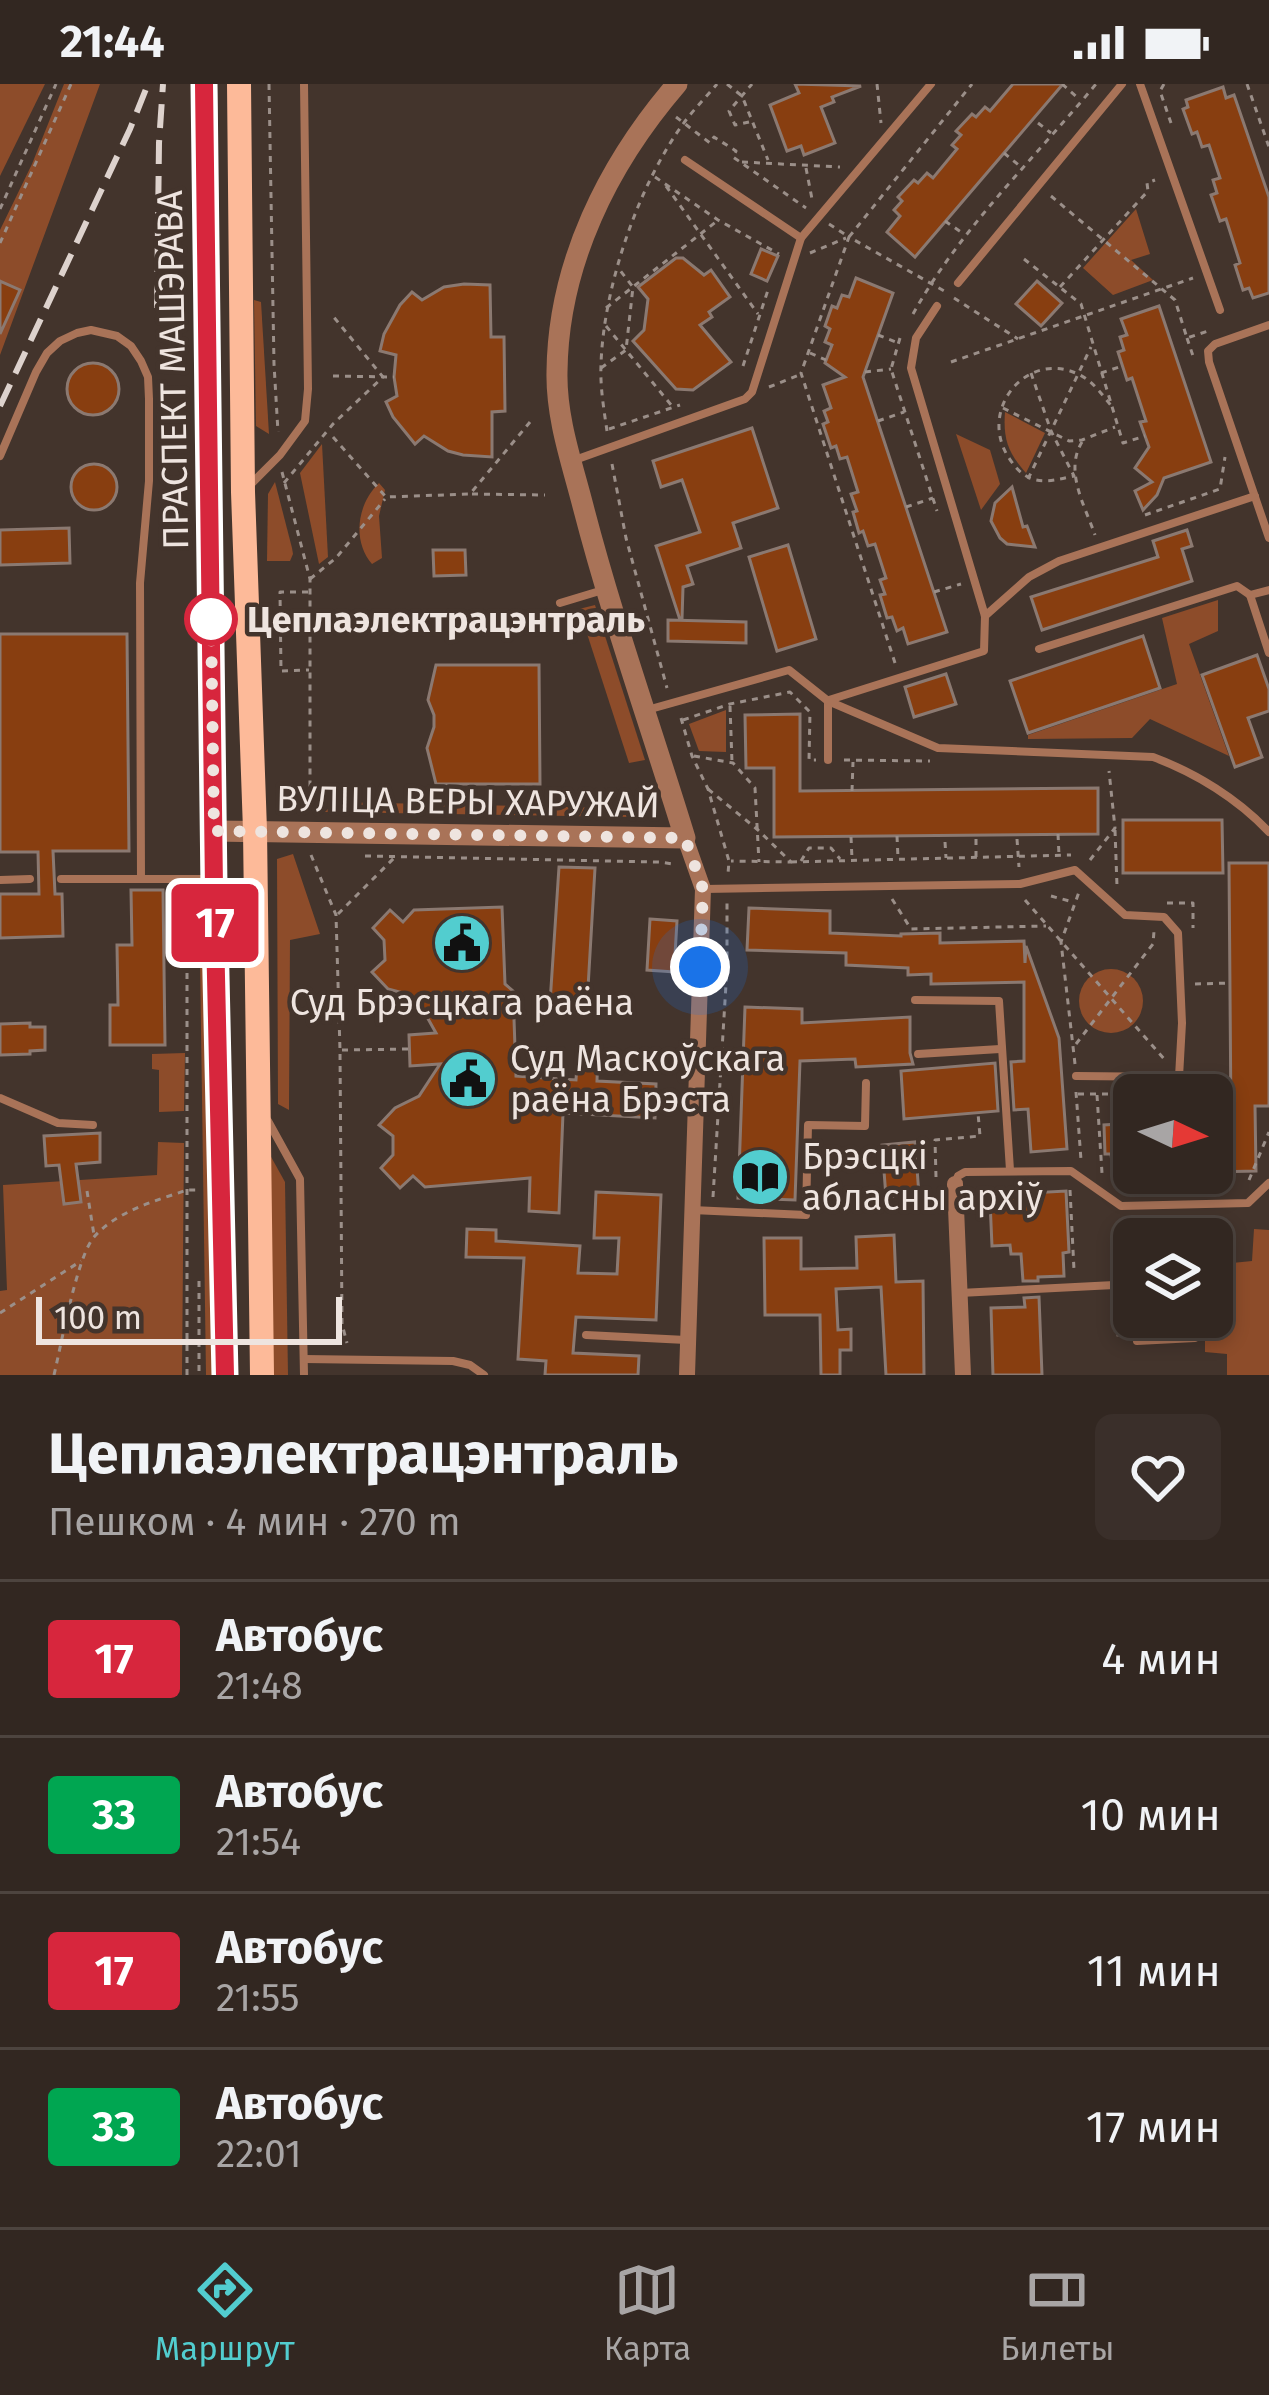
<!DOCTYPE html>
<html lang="ru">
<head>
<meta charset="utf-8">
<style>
	:root { --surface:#322721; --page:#3a2f2a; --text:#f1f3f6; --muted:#a8a5a5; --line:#4d443f; --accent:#52cdcf }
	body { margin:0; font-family:"Fira Sans",sans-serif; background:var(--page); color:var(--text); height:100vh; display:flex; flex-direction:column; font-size:45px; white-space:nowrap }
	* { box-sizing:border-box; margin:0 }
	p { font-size:39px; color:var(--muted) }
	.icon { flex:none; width:66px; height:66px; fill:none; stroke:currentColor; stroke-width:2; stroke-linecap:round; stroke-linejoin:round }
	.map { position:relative; height:1291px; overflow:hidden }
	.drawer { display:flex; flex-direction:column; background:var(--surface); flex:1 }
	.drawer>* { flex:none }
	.badge { padding:0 24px; border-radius:9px; font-size:42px; line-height:78px }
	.needle { width:78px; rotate:94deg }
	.controls { position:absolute; left:1113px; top:990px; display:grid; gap:24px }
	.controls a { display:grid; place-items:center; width:120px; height:120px; border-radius:18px; background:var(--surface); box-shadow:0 6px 18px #0003,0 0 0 3px var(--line); font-size:60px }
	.scale { position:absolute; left:36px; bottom:30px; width:306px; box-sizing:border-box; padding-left:12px; border:6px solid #eee4df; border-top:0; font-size:33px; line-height:42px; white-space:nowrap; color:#eee4df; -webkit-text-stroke:9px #43342c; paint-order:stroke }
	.you { position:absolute; width:60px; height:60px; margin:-30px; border:9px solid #fff; border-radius:50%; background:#1a73e8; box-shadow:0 0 0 18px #1a73e833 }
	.map>.badge { position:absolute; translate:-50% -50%; box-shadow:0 0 0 6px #fff }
	.round { display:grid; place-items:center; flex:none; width:126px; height:126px; border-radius:18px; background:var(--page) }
	.headline { display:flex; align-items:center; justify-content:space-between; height:204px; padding:0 48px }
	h1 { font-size:57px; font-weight:700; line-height:90px }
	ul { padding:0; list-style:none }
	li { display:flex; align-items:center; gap:36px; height:156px; padding:0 48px; border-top:3px solid var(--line) }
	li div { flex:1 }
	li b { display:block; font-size:45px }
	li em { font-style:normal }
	li .badge { min-width:132px; font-weight:700; text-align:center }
	.status { display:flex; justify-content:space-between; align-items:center; height:84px; padding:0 60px; background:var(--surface); direction:ltr }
	.status svg { height:33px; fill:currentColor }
	.dock { display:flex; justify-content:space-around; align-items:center; height:168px; border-top:3px solid var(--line); background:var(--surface); font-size:33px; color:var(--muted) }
	.dock a { display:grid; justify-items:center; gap:6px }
	.dock .current { color:var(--accent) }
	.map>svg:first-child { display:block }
	.green { fill:#8d4c2a }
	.building { fill:#883e10; stroke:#8b7971; stroke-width:3 }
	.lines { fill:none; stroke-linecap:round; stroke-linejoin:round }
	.path { stroke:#9b8f89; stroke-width:3; stroke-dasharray:6 6; stroke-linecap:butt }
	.service { stroke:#a97358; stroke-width:8 }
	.minor { stroke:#a97358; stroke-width:16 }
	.tertiary { stroke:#a97358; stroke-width:21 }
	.primary { stroke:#fdba99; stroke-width:24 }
	.rail { stroke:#ddd2cd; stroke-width:6; stroke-dasharray:24 12; stroke-linecap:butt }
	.line-casing { stroke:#fff; stroke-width:27 }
	.line { stroke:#d7263d; stroke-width:18 }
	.walk { stroke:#eee4df; stroke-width:12; stroke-dasharray:0 21.6 }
	.stop-dot { fill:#fff; stroke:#d7263d; stroke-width:6 }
	.labels { text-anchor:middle; stroke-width:9; stroke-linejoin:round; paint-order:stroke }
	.street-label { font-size:36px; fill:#eee4df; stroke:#43342c }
	.stop-label { font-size:36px; font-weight:bold; fill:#eee4df; stroke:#43342c; text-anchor:start }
	.poi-label { font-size:36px; fill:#eee4df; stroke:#43342c; text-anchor:start }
</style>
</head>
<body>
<div class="status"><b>21:44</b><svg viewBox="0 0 49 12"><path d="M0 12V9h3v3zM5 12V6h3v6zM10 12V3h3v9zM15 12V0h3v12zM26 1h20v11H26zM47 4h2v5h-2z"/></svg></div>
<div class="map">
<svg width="1269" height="1291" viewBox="0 0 1269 1291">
	<rect width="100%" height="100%" fill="#43342c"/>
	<g class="green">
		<polygon points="0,0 45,0 0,92"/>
		<polygon points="64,0 100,0 0,271 0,146 32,80"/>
		<polygon points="1136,125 1150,170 1131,176 1153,196 1113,211 1083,184"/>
		<polygon points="254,216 261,218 269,350 256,342"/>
		<path d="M1005 328 1045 349 1026 389C1008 369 1003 355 1005 328Z"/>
		<polygon points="956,350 990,366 1000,400 981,426"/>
		<polygon points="322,360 328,473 319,480 300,389"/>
		<polygon points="275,398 292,464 293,470 290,477 267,477 268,410"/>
		<path d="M379 399 385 406 379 432 382 474 372 480C352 457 357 420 379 399Z"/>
		<polygon points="1218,516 1218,547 1189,560 1229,672 1150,635 1132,654 1028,655 1028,651 1177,600 1162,534"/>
		<polygon points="595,521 645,676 629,679 579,525"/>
		<polygon points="726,626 726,668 699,667 689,640"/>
		<polygon points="335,718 615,724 631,730 631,733 325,728"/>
		<polygon points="293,770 320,850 290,856 289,1026 278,1020 277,775"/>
		<polygon points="199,806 207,806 213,1291 206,1291"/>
		<circle cx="1111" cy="917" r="32"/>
		<polygon points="185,969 184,1027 159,1028 159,986 152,985 152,970"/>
		<polygon points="158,1058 184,1059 182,1291 0,1291 0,1207 7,1206 3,1101 157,1091"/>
		<polygon points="270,1071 285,1098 288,1291 272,1291"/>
		<polygon points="1254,1145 1269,1146 1269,1291 1227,1291 1227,1270 1205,1268 1205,1233 1212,1233 1212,1181 1252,1177"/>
	</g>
	<g class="building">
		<polygon points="795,0 861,2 832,13 834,18 821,23 835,59 804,71 801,62 787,67 770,21 799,9"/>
		<polygon points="1013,0 1063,0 915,173 887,148 900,132 894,126 902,117 898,113 914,96 918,99 927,89 933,94 957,65 952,61 961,51 956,47 972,30 976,33 985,23 990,27"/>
		<polygon points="1223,3 1226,14 1234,11 1269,113 1269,209 1253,214 1249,204 1243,206 1235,181 1240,179 1226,135 1220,137 1211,111 1217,109 1213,96 1220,94 1209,61 1202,63 1197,48 1192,50 1183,25 1188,23 1186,16"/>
		<polygon points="761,165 778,172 767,197 751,190"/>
		<polygon points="676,174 683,174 704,191 711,186 730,213 709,228 712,233 700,241 731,278 693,306 676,305 633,257 644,246 648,215 638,203"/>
		<polygon points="856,194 893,209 863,293 947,548 908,560 903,544 897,547 892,533 887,534 880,511 885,510 880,496 886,494 875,460 868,462 863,447 859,449 853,428 857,427 851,410 858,408 847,373 840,375 836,362 831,364 823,340 828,338 824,327 831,324 823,301 845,293 825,279 832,261 825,258 830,245 825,242 832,222 837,224 842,211 849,213"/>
		<polygon points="0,197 20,206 0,250"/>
		<polygon points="1037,197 1062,219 1041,242 1016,220"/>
		<polygon points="464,200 490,201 491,253 504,253 505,327 492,328 492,373 463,371 448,367 424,352 415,360 393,333 386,318 397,312 394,293 396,271 380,267 384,250 400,221 412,208 422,216 444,203"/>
		<polygon points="1159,222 1211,378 1164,394 1157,411 1143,426 1135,407 1152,398 1135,384 1149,363 1140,338 1146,337 1132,294 1127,296 1118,268 1124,266 1120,253 1127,251 1121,235"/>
		<circle cx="93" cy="305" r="26"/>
		<polygon points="752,344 778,424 733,439 741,464 687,482 693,500 683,503 682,535 680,536 656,462 700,448 682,396 661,403 653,377"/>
		<circle cx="94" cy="403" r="23"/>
		<polygon points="1012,403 1023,443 1027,442 1035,463 1007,460 1000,454 991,437 995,419"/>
		<polygon points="69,444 70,479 0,481 0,446"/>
		<polygon points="1187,446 1192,462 1182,465 1192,497 1042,546 1031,513 1158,473 1153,457"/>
		<polygon points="788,461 816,555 777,567 749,473"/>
		<polygon points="433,466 465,466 466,491 434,492"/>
		<polygon points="668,536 746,538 746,559 668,557"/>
		<polygon points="0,550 127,550 129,767 53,767 55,810 62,810 63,852 0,854 0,810 39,810 38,768 0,768"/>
		<polygon points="1143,552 1160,604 1028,649 1010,597"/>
		<polygon points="1257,571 1269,605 1269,627 1248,634 1262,673 1235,683 1202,591"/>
		<polygon points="436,581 539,581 540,700 436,700 427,664 434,643 434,631 428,616"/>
		<polygon points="946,590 956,620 914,633 905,603"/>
		<polygon points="800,630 800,707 1098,704 1098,750 774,753 774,684 746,684 745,631"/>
		<polygon points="1123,736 1222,736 1223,789 1123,789"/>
		<polygon points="1229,779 1269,779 1269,1022 1255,1022 1256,1087 1212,1088 1212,1037 1231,1036"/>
		<polygon points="559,783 595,784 587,921 550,919"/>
		<polygon points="131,806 163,806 165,961 110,961 110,921 118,921 117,861 132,861"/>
		<polygon points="502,823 505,900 513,907 516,992 576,996 578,966 598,967 597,997 656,1000 655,1034 563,1029 559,1129 529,1127 530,1094 425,1103 413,1092 400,1104 381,1084 393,1071 393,1052 379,1041 395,1024 419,1012 440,980 410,982 409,951 436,949 422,924 412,914 403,909 388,905 372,888 385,876 384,856 373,844 390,826 403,838 414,826"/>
		<polygon points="749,824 830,827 830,849 901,852 901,850 940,849 940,859 1024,857 1025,879 1026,862 1059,954 1067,1065 1031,1068 1028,1025 1014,1026 1011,978 1024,977 1024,898 931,900 931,890 908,891 908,884 846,881 846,869 747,866"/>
		<polygon points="650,835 677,837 674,888 647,886"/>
		<polygon points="745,923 802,925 802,939 910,933 910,969 913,980 856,983 855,975 800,977 795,1116 738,1114"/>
		<polygon points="30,939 30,943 45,943 45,966 30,967 30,970 0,971 0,940"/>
		<polygon points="995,979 998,1027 904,1035 901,987"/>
		<polygon points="1134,1039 1134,1092 1119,1092 1118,1079 1112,1079 1111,1070 1105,1070 1104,1041"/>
		<polygon points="100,1049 100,1078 76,1080 81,1118 64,1120 59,1081 46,1082 44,1052"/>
		<polygon points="915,1058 919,1111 886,1113 882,1061"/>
		<polygon points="1066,1107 1069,1168 1063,1169 1064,1192 1038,1193 1038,1197 1023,1197 1021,1170 1011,1170 1010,1161 992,1162 990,1117 1012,1116 1011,1110"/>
		<polygon points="596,1108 661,1111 656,1236 576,1233 573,1269 639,1272 638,1291 545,1291 546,1277 518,1275 524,1174 466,1173 467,1145 496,1146 496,1157 580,1162 578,1189 617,1190 619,1154 594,1154"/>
		<polygon points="1134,1147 1134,1192 1116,1193 1113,1148"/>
		<polygon points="894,1151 896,1198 923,1197 924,1291 886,1291 881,1203 836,1205 838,1246 851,1245 851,1266 840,1266 840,1291 821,1291 820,1231 765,1231 764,1154 801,1154 801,1185 857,1184 856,1153"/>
		<polygon points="1134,1208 1134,1233 1157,1233 1157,1248 1118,1251 1116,1209"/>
		<polygon points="1039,1213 1042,1291 993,1291 991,1224 1025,1223 1024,1214"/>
	</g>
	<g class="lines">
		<g class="path">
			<polyline points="269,0 274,280 278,348"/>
			<polyline points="727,0 742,12 768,76"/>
			<polyline points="877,0 881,39"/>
			<polyline points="1062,0 1079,15"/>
			<polyline points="1164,0 1160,7 1172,42"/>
			<polyline points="1247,0 1269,63"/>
			<polyline points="676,33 710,59 714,53 736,67 733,73 806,124"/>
			<polyline points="749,38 735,41 729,27 752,0"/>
			<polyline points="1038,39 1051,49"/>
			<polyline points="1004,69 1021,83"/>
			<polyline points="742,78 840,83"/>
			<polyline points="806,84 812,115"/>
			<polyline points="655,93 718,136 779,170"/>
			<polyline points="666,102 758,230"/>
			<polyline points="1051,112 1175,216 1187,254 1208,247"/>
			<polyline points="0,125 56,0"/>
			<polyline points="945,137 964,150"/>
			<polyline points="829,140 849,153 972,0"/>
			<polyline points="0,159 71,0"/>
			<polyline points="810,169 846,154"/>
			<polyline points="1024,175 1081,220 1123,359 1145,352"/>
			<polyline points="1060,203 1148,107 1147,99 1155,96"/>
			<polyline points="954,214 1018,255"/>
			<polyline points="606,224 717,137"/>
			<path d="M913 230C960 145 1034 75 1096 0"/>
			<polyline points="606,242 672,322"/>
			<polyline points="878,251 896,258"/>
			<polyline points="900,254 891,285 937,427"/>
			<polyline points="1187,254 1193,272"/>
			<polyline points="810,269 826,276"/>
			<polyline points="951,278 1193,194"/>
			<polyline points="743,282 768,206"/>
			<polyline points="601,284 626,266 633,203 619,185"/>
			<polyline points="865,288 891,285"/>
			<path d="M1031 289 1051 347 1074 392C1044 399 1027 402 1009 374 977 326 1027 264 1080 291 1094 298 1103 312 1113 324"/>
			<polyline points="1101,289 1122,282"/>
			<polyline points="333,292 394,293"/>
			<polyline points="769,303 799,291"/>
			<polyline points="1003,324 1069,357 1082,356 1115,343"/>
			<polyline points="878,337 904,328"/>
			<polyline points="609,345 680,321"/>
			<path d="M607 347C604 326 600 303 601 281 603 204 639 98 686 36 696 23 707 12 717 0"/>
			<polyline points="333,353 386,413 470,410 530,338"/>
			<path d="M1082 358C1064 387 1085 422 1095 451"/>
			<polyline points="612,380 626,454 667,604"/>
			<polyline points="282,388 310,495 310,712"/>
			<polyline points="1028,395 1091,263"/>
			<polyline points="284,399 333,340 383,293 332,231"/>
			<polyline points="472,410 545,411"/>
			<polyline points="906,423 933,414"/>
			<polyline points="1145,431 1220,405 1225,373"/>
			<polyline points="310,495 336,474 385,415"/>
			<polyline points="308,508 280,508 281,587 309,586"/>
			<polyline points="934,508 961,500"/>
			<polyline points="895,579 801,289 849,153 946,208"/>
			<polyline points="730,622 732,678"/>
			<polyline points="681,634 692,672 708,705 729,777 728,790"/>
			<polyline points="683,636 730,620 790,608 810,628 809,676 816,676"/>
			<polyline points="694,672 733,679 755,704 759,778"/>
			<polyline points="844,676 930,677"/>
			<polyline points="708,705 758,746 791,778 731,777"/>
			<polyline points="852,707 853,678"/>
			<polyline points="1115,746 1117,802"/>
			<polyline points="1058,750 1059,771"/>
			<polyline points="897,752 898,774"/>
			<polyline points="851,753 852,775"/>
			<polyline points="1017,755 1019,783"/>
			<polyline points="945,758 946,774"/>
			<polyline points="311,771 336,831 340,966 342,1240 347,1259"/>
			<polyline points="365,772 659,778 673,780"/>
			<polyline points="976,773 976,751"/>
			<polyline points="1090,776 1115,744 1109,687"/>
			<polyline points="801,777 809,764 831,764 840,775"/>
			<polyline points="791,778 1071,771"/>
			<polyline points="1051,812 1073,818"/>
			<polyline points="892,815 911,845 1046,842"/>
			<polyline points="1025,816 1165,976"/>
			<polyline points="1167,819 1193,819 1193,844"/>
			<polyline points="338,830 395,773"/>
			<polyline points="1195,900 1230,899"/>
			<polyline points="1076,960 1153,860 1154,847"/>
			<polyline points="342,966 410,965"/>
			<polyline points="1075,980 1061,858 1079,808"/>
			<polyline points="1076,1008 1081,1076"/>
			<polyline points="1078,1010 1194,1010 1194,997"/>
			<polyline points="1097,1011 1102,1089"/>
			<polyline points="936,1093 935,1056 980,1052 978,1029"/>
			<polyline points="1249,1096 1269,1048"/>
			<polyline points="1070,1106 1074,1186"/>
			<polyline points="87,1107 94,1151"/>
			<polyline points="713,1113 727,884 727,817"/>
			<polyline points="199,1197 199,1291"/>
			<polyline points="0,1229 81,1177"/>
			<path d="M54 1291C61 1262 77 1172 94 1153 117 1127 155 1117 187 1106H196"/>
			<polyline points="187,1291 187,850 190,813"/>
		</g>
		<g class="service">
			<polyline points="1140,0 1220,226"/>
			<polyline points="685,76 801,154"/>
			<polyline points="958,199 1122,0"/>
			<polyline points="1269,241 1215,260 1208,267 1209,278 1269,454"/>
			<polyline points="0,372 36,288 47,269 60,257 77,249 91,246 117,252 131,262 141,277 148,293 149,315 149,397 140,499 141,795"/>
			<polyline points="572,377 745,315 752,308 801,154 931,0"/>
			<polyline points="248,403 280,371 305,337 308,305 304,0"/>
			<polyline points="1250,511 1269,569"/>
			<polyline points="560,519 603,506"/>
			<polyline points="985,532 1029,493 1059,477 1255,412"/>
			<polyline points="1039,565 1237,502 1250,511 1269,506"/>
			<polyline points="829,616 984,567 985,532 911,284 916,254 937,222"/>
			<polyline points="828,617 828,676"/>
			<path d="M647 626 789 586 828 617 938 664 1153 673C1196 689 1238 715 1269 748"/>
			<polyline points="61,795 212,795"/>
			<polyline points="0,796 30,795"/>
			<polyline points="704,805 1020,800 1075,786 1125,831 1164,833 1178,849 1182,939 1179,993 1076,992"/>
			<polyline points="915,916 999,917 1010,1086"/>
			<polyline points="918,970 1000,965"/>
			<polyline points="0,1014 58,1039 93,1041"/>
			<polyline points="268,1037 300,1095 304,1291"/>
			<polyline points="955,1099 958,1092 965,1088 1071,1087 1121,1122 1248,1119 1269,1099"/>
			<polyline points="692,1126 806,1131 808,1041 865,1042 866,999"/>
			<polyline points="1167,1152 1167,1155"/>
			<polyline points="960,1209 1134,1200"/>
			<polyline points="1169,1233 1170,1255"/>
			<polyline points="586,1251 686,1256"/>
			<polyline points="1137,1257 1195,1254"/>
			<polyline points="304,1275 453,1277 470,1281 484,1291"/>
		</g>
		<g class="minor">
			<polyline points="685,754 703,805 687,1291"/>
			<polyline points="955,1100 963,1291"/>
		</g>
		<path class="tertiary" d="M214 747 685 754C651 643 612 534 583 422 572 379 556 334 557 288 558 180 608 80 677 0"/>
		<g class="primary">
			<polyline points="205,0 214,804 225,1291"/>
			<polyline points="239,0 243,408 255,746 262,1291"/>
		</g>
		<g class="rail">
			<polyline points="157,224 159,59 163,0"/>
			<polyline points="0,322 130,45 148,0"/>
		</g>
	</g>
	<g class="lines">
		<defs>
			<polyline id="line" points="204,0 214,804 225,1291"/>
		</defs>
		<use href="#line" class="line-casing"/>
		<use href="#line" class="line"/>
		<polyline class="walk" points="211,535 214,747 685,754 703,805 700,883"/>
	</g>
	<defs>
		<symbol id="civic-disc" viewBox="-11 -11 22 22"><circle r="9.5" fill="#52cdcf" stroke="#43342c"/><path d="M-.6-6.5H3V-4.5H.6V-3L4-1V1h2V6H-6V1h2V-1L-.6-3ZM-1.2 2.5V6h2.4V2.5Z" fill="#111"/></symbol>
		<symbol id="library-disc" viewBox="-11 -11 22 22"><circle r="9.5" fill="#52cdcf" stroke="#43342c"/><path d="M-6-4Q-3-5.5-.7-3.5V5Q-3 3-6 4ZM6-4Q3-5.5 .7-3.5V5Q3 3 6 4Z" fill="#111"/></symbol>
	</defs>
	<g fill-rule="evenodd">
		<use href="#civic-disc" x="429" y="826" width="66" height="66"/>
		<use href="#civic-disc" x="435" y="962" width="66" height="66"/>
		<use href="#library-disc" x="727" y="1060" width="66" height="66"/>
	</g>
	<circle class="stop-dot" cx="211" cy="535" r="24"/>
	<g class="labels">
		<g class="street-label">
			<text transform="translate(172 286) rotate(-91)" y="13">ПРАСПЕКТ МАШЭРАВА</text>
			<text transform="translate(468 717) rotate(1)" y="13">ВУЛІЦА ВЕРЫ ХАРУЖАЙ</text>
		</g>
		<g class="stop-label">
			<text x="247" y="548">Цеплаэлектрацэнтраль</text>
		</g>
		<g class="poi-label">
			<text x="462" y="931" text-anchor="middle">Суд Брэсцкага раёна</text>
			<text x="510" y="987">Суд Маскоўскага<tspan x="510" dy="41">раёна Брэста</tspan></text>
			<text x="802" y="1085">Брэсцкі<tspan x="802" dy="41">абласны архіў</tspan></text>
		</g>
	</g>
</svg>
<div class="controls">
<a><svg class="needle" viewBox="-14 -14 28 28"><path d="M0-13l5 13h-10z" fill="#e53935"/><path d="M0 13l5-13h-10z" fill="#a8a5a5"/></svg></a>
<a><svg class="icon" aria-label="layers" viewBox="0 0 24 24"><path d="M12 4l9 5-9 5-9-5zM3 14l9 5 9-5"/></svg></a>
</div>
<div class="scale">100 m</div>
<div class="you" style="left:700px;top:883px"></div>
<b class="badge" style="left:215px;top:839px;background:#d7263d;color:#fff">17</b>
</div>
<section class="drawer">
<div class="headline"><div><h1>Цеплаэлектрацэнтраль</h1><p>Пешком · 4 мин · 270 m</p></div><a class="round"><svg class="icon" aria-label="heart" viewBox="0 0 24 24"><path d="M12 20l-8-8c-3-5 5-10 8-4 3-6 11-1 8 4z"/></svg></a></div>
<ul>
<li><span class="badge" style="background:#d7263d;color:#fff">17</span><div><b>Автобус</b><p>21:48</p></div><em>4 мин</em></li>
<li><span class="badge" style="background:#00a651;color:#fff">33</span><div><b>Автобус</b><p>21:54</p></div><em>10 мин</em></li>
<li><span class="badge" style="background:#d7263d;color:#fff">17</span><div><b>Автобус</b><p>21:55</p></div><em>11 мин</em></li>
<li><span class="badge" style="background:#00a651;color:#fff">33</span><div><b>Автобус</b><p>22:01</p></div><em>17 мин</em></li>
</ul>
</section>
<nav class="dock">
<a class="current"><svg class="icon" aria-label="directions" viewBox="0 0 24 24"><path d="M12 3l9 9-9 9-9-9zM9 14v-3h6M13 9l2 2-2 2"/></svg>Маршрут</a>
<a><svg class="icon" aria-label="map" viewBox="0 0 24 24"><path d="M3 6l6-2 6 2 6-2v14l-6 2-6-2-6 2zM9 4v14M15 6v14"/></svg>Карта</a>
<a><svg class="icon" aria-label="tickets" viewBox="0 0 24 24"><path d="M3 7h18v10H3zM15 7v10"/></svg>Билеты</a>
</nav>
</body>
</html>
